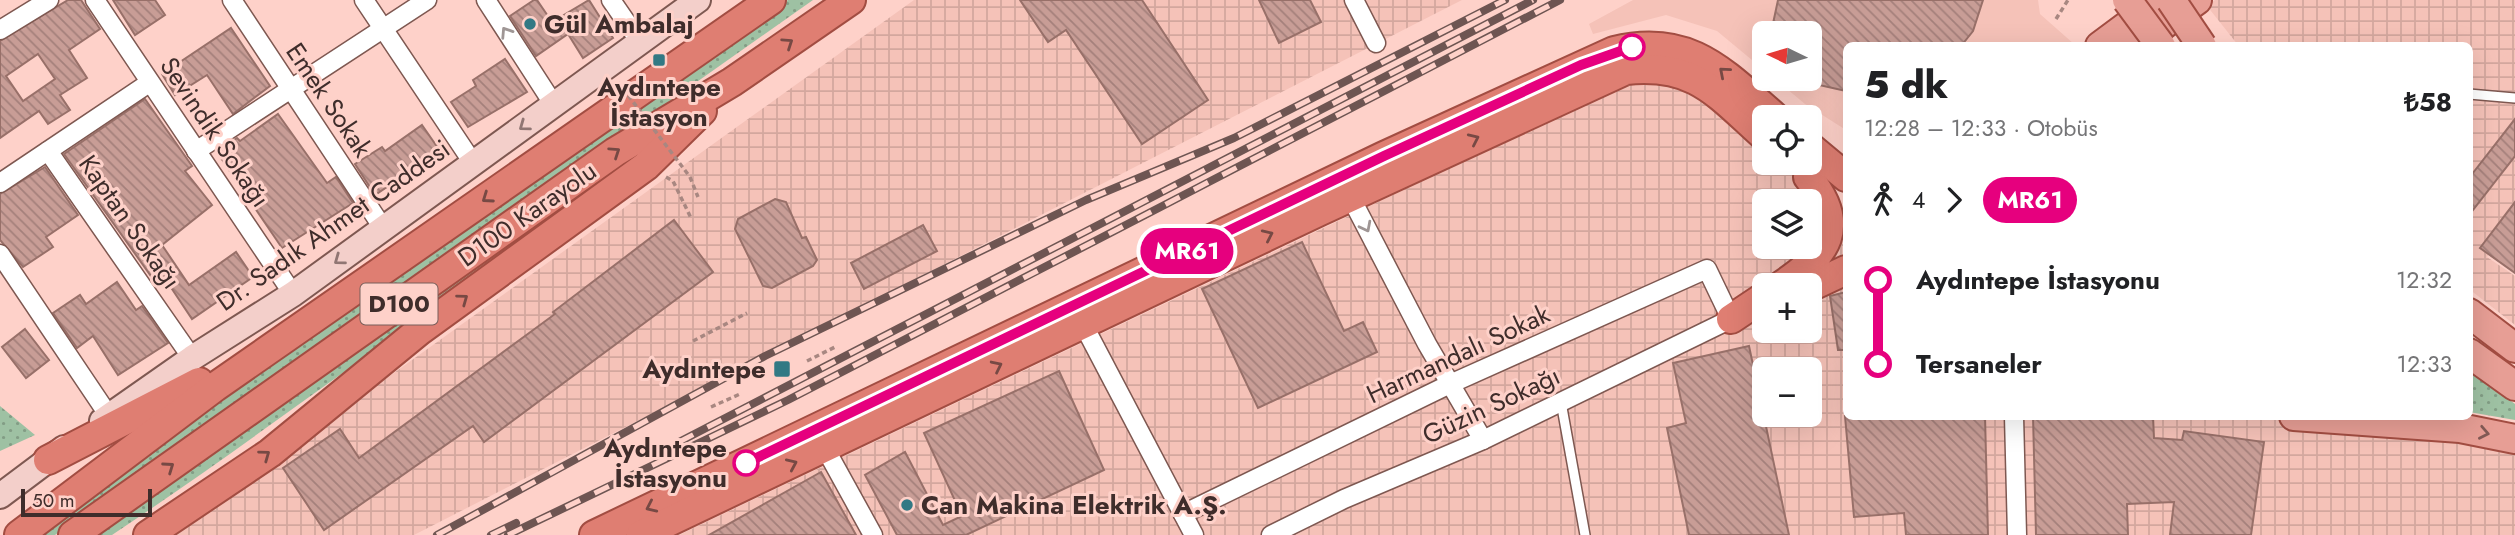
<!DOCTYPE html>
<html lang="tr">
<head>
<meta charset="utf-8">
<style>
	:root { --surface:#fff; --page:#f6f6f6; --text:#202124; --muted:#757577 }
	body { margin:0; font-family:Jost,sans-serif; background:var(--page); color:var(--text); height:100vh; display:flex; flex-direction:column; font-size:26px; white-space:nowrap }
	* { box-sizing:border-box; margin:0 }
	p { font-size:23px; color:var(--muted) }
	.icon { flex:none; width:38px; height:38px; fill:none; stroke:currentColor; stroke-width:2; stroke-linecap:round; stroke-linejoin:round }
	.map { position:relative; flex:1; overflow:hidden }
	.drawer { position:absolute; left:1843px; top:42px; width:630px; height:378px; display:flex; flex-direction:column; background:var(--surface); border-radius:10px; box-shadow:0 7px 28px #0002 }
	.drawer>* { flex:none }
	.badge { padding:0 14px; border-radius:23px; font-size:24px; line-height:46px }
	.needle { width:46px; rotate:275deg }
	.buttons { position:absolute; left:1752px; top:21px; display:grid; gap:14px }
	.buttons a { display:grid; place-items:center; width:70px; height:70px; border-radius:10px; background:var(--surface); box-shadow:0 7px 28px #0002; font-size:35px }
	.scale { position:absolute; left:21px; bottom:18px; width:131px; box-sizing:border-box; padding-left:7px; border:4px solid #3f2d2b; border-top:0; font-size:19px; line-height:24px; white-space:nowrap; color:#3f2d2b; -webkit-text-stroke:5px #fed1c9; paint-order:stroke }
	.map>.badge { position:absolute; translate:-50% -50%; box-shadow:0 0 0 4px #fff }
	.legs { display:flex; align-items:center; gap:10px; height:77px; padding:0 21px; font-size:23px }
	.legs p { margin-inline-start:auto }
	.summary { display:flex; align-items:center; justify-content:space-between; height:119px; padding:0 21px }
	h1 { font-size:38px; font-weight:800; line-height:52px }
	ul { padding:0 21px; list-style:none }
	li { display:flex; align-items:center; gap:24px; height:84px; font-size:26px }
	li i { display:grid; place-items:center; width:10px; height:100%; margin:0 9px; background:currentColor }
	li i::after { content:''; width:18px; height:18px; margin:-9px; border:5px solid; border-radius:50%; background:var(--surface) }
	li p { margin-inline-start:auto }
	li:first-child i { background:linear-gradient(#0000 50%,currentColor 0) }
	li:last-child i { background:linear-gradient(currentColor 50%,#0000 0) }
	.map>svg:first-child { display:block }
	.built { fill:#f5c2b8 }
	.industrial { fill:url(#industrial-grid); fill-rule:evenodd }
	.grass { fill:url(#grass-dots) }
	.building { fill:url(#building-back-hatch); stroke:#987069; stroke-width:2; fill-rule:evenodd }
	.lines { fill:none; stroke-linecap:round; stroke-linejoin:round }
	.service-casing { stroke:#7e5851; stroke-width:12 }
	.minor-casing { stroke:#7e5851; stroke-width:21 }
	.secondary-casing { stroke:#7e5851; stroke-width:28 }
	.primary-casing { stroke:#a24d42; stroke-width:32 }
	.trunk-casing { stroke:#a24d42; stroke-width:32 }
	.path { stroke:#a88781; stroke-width:3.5; stroke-dasharray:5 3.5; stroke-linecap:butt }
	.service { stroke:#fff; stroke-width:9 }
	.minor { stroke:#fff; stroke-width:18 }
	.secondary { stroke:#f3cfca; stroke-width:24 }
	.primary { stroke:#e79e95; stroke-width:28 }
	.trunk { stroke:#df7e72; stroke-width:28 }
	.rail-casing { stroke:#6e5552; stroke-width:8 }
	.rail { stroke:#fed1c9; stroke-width:5; stroke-dasharray:16; stroke-linecap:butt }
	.primary-bridge-casing { stroke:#a24d42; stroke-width:32; stroke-linecap:butt }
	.path-bridge { stroke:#a88781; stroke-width:3.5; stroke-dasharray:5 3.5; stroke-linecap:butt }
	.primary-bridge { stroke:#e79e95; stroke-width:28 }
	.oneway { stroke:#9f9695 }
	.oneway2 { stroke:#774944 }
	.oneway3 { stroke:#907673 }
	.oneway4 { stroke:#825a55 }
	.line-1-casing { stroke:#fff; stroke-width:16 }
	.line-1 { stroke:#e6007e; stroke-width:10 }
	.poi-dot { fill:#327984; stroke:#fed1c9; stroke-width:2.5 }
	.stop-1-dot { fill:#fff; stroke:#e6007e; stroke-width:3.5 }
	.labels { text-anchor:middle; stroke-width:6; stroke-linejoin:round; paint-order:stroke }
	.shield { fill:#fed1c9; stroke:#785e5a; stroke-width:2 }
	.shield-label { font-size:24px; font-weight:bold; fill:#3f2d2b }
	.poi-label { font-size:26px; font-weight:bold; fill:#3f2d2b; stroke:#fed1c9; text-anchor:start }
	.street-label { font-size:26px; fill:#3f2d2b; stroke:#fed1c9 }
	.stop-label { font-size:26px; font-weight:bold; fill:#3f2d2b; stroke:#fed1c9; text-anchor:end }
</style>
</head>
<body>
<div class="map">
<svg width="2515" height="535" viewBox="0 0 2515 535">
	<defs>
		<pattern id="industrial-grid" width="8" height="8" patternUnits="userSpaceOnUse" patternTransform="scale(1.75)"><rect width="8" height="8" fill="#f5c2b8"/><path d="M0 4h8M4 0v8" fill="none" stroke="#d3a79e"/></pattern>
		<pattern id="grass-dots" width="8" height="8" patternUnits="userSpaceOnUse" patternTransform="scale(1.75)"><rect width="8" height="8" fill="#9ec1a3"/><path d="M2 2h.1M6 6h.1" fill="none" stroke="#829d85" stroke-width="1.8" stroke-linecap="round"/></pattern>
		<pattern id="building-back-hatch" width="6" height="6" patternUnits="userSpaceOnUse" patternTransform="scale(1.75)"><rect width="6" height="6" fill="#c89d96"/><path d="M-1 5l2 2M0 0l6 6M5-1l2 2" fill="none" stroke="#a4807b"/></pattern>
	</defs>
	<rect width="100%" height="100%" fill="#fed1c9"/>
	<polygon class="built" points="1633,0 2038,0 2040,14 2074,44 1846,46 1846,130 1805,104 1775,79 1810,79 1810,33 1764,33 1764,70 1717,31 1666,15 1593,34 1589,24"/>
	<g class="industrial">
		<polygon points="914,0 1462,0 414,535 168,535"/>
		<polygon points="2215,0 2515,0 2515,217 2487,257 2515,276 2515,325 2469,289 2469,46 2238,45 2207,6"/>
		<path d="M1643 59 1764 137V163H1789L1846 217V416H2381L2515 438V535H679L1416 184ZM1764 201H1810V247H1764ZM1764 285H1810V331H1764ZM1764 369H1810V415H1764Z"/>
	</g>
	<g class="grass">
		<polygon points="788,0 813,0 55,535 33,535"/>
		<path d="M587 183C520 250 442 303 365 357 281 417 198 478 112 535H88Z"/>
		<polygon points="2469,369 2515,404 2515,420 2469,412"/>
		<polygon points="0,406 35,435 0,451"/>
	</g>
	<g class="building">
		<path d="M68 0H81L100 29 69 50 87 78 60 95 70 110 48 124 39 111 0 138V41ZM38 54 55 79 23 101 6 76Z"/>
		<polygon points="113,0 155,0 165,15 135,35"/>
		<polygon points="534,0 537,0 552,22 589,0 613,38 583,58 568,34 536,56 510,16"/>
		<polygon points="1020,0 1142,0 1208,100 1142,144 1066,30 1048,42"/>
		<polygon points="1259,0 1310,0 1321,22 1279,43"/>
		<polygon points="1778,0 1983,0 1973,31 1961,46 1846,46 1846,91 1810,83 1810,33 1771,33"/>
		<polygon points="231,28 270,86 233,114 207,75 175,95 162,74"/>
		<polygon points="505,59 527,92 468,127 451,102 476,86 473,80"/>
		<polygon points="145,99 192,166 185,171 212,205 162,245 189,285 236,252 253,277 192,319 166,280 158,286 64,154"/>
		<polygon points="278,114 327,183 336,177 353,203 282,248 217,152 237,138 240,141"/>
		<polygon points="2515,119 2515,156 2469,215 2469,178"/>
		<polygon points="422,125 440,151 375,195 355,164 382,147 385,151"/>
		<polygon points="45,167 78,215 46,237 53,247 23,267 0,240 0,194"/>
		<polygon points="775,199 786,202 802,238 806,237 817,260 813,266 772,288 763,286 735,229 738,219"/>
		<polygon points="2515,202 2515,273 2480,248"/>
		<polygon points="674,220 713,272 484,442 473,426 324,530 283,468 340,429 359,458 555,314 553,312"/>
		<polygon points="923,225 937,251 864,289 851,263"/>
		<polygon points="1302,242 1344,331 1363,322 1377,352 1258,408 1202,289"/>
		<polygon points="117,282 136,310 142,306 168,343 118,375 93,336 77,348 53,313 80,295 86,304"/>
		<polygon points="1846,292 1846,350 1838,350 1830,296"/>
		<polygon points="25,329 49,360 26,378 2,347"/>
		<polygon points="1749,346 1789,535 1689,535 1667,428 1686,423 1673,363"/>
		<polygon points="1059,371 1104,470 966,535 897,535 865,475 905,452 943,525 962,516 924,433"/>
		<polygon points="1845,416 1985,416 1988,535 1906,535 1904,513 1854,517"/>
		<polygon points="2033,416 2153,416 2154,438 2182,440 2184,431 2264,442 2251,535 2170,535 2174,502 2127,504 2128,535 2036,535"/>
		<polygon points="821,472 856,535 709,535"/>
	</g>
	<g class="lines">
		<defs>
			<g id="service">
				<polyline points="2469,94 2515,98"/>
				<polyline points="1561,402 1585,535"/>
			</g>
			<g id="minor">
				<polyline points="95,0 293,294"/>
				<polyline points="232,0 383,228"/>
				<polyline points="364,0 473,163"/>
				<polyline points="486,0 554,105"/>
				<polyline points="611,0 640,42"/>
				<polyline points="1354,0 1376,43"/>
				<polyline points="0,30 49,0"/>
				<polyline points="48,151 192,358"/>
				<polyline points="196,151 427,0"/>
				<polyline points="0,183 149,83"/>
				<polyline points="1349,188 1350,196 1427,344 1483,440"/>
				<polyline points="0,254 109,416"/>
				<polyline points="1083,324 1194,535"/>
				<polyline points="2014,416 2017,535"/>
				<polyline points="820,439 873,535"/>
				<polyline points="1183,514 1450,384 1707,269 1731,319 1483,440 1344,499 1271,535"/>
			</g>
			<g id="secondary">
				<polyline points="102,421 192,358 293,294 698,0"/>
				<polyline points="0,496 64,448"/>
			</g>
			<g id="primary">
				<polyline points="2100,46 2162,0"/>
				<polyline points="2134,46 2197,0"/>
				<polyline points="2469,313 2515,348"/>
				<polyline points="2469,353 2515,386"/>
				<polyline points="2294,416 2460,428 2515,439"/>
			</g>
			<g id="trunk">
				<polyline points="1810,147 1846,177"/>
				<path d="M1782 285C1827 255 1848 226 1808 177"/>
				<polyline points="1810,287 1846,270"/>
				<polyline points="1731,319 1764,297"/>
				<polyline points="48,460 199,382"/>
				<polyline points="19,535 215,387 771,0"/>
				<polyline points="73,535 615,152 732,82 851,0"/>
				<polyline points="148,535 270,453 419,331 646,166 702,111"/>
				<path d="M594 535 1384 156 1614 51C1689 33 1722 71 1775 117"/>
				<path d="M641 535 1320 211 1626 70C1695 63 1716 93 1764 136"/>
			</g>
		</defs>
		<use href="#service" class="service-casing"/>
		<use href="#minor" class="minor-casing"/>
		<use href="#secondary" class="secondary-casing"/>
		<use href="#primary" class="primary-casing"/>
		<use href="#trunk" class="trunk-casing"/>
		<g class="path">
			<polyline points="2056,19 2068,0"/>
			<polyline points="666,177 673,181 691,218"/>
			<polyline points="690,177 698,197"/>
			<polyline points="693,341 747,313"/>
			<polyline points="807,361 835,347"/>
			<polyline points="711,407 740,394"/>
		</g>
		<use href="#service" class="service"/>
		<use href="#minor" class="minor"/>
		<use href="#secondary" class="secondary"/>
		<use href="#primary" class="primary"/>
		<use href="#trunk" class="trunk"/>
		<defs>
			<g id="rail">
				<polyline points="679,442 1533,0"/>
				<polyline points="437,535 765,356 1086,200 1234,138 1505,0"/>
				<polyline points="491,535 516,523"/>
				<polyline points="508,535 788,400 1560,0"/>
			</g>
		</defs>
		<use href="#rail" class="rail-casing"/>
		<use href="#rail" class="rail"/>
		<defs>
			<g id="primary-bridge">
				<polyline points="2127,0 2161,46"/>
				<polyline points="2171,0 2202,46"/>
			</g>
		</defs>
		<use href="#primary-bridge" class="primary-bridge-casing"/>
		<polyline class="path-bridge" points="618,82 690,177"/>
		<use href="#primary-bridge" class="primary-bridge"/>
	</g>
	<defs><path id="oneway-chevron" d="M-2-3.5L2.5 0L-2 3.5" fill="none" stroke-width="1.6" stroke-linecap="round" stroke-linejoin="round" transform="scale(1.75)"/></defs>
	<g class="oneway">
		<use href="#oneway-chevron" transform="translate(506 32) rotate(-123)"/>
		<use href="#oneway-chevron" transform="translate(1366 227) rotate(63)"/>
	</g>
	<g class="oneway2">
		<use href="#oneway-chevron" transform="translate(788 43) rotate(-34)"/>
		<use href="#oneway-chevron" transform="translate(1724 72) rotate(-139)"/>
		<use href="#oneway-chevron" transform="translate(1474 139) rotate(-25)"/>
		<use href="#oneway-chevron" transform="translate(615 152) rotate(-34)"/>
		<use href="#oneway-chevron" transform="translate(487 198) rotate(145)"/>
		<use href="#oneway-chevron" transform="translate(1268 235) rotate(-25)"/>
		<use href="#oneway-chevron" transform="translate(463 299) rotate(-36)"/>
		<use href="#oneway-chevron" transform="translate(997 366) rotate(-26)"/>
		<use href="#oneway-chevron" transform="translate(265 455) rotate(-36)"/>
		<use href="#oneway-chevron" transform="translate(792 464) rotate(-24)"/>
		<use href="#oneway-chevron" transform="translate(169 467) rotate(-35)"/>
		<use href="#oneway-chevron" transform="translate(651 507) rotate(155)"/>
	</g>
	<g class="oneway3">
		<use href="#oneway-chevron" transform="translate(524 126) rotate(144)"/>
		<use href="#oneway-chevron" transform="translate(339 260) rotate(144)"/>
	</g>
	<use class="oneway4" href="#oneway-chevron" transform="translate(2484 433) rotate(11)"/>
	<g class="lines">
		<defs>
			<polyline id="line-1" points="746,463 1384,156 1581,65 1632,47"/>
		</defs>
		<use href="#line-1" class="line-1-casing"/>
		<use href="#line-1" class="line-1"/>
	</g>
	<g class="poi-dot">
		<circle cx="530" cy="24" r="7"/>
		<rect x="652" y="53" width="14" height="14" rx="3.5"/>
		<rect x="773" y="360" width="18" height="18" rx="3.5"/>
		<circle cx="907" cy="505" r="7"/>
	</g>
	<g class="stop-1-dot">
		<circle cx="1632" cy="47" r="12"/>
		<circle cx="746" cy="463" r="12"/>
	</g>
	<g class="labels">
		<rect class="shield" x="360.5" y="283.5" width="77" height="41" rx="5"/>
		<g class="shield-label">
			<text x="399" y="312">D100</text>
		</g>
		<g class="poi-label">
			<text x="544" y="33">Gül Ambalaj</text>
			<text x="659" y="96" text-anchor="middle">Aydıntepe<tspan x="659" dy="30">İstasyon</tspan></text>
			<text x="766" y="378" text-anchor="end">Aydıntepe</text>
			<text x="921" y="514">Can Makina Elektrik A.Ş.</text>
		</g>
		<g class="street-label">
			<text transform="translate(329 100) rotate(56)" y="9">Emek Sokak</text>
			<text transform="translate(215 132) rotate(56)" y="9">Sevindik Sokağı</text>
			<text transform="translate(527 214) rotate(-35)" y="9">D100 Karayolu</text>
			<text transform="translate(130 222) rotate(55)" y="9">Kaptan Sokağı</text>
			<text transform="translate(333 225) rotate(-35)" y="9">Dr. Sadık Ahmet Caddesi</text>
			<text transform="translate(1458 354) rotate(-25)" y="9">Harmandalı Sokak</text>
			<text transform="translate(1491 405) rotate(-25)" y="9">Güzin Sokağı</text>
		</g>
		<g class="stop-label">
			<text x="727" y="457">Aydıntepe<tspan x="727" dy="30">İstasyonu</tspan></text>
		</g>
	</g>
</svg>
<div class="buttons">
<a><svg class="needle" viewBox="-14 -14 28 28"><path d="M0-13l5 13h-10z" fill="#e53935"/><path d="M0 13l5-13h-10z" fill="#757577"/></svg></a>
<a><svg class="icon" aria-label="locate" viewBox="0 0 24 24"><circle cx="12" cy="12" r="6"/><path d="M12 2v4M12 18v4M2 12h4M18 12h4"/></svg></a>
<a><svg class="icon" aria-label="layers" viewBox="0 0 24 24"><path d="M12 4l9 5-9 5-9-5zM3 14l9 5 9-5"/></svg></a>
<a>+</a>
<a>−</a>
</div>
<div class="scale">50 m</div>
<b class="badge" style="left:1187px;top:251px;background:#e6007e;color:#fff">MR61</b>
<section class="drawer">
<div class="summary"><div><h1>5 dk</h1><p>12:28 – 12:33 · Otobüs</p></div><b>₺58</b></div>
<div class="legs"><svg class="icon" aria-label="walk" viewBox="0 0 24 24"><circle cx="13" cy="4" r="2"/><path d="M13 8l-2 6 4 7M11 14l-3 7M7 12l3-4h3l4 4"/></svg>4<svg class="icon" aria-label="forward" viewBox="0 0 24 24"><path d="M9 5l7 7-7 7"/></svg><b class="badge" style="background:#e6007e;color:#fff">MR61</b></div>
<ul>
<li><i style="color:#e6007e"></i><b>Aydıntepe İstasyonu</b><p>12:32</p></li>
<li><i style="color:#e6007e"></i><b>Tersaneler</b><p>12:33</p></li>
</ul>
</section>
</div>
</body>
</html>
